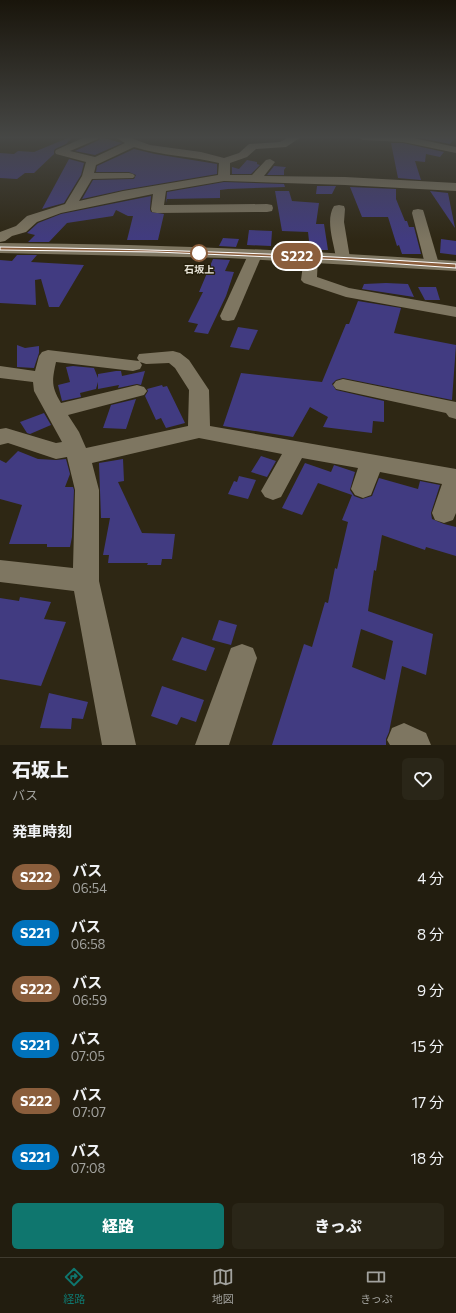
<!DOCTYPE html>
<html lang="ja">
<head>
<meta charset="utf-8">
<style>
	:root { --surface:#221d0f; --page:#2a2618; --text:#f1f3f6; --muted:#a2a29e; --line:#3f3b2f; --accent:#0f766e }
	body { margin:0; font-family:Commissioner,"Noto Sans JP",sans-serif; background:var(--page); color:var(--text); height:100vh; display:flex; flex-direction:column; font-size:15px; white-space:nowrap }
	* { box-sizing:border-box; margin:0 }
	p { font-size:13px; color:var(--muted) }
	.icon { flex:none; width:22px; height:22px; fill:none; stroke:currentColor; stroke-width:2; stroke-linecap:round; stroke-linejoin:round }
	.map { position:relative; height:745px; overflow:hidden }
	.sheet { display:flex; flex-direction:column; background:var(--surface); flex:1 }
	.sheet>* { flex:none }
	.badge { padding:0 8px; border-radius:13px; font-size:14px; line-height:26px }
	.map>.badge { position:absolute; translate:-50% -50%; box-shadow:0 0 0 2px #fff }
	h2 { padding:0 12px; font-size:15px; line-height:36px }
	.round { display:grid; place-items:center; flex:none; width:42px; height:42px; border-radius:6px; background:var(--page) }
	.summary { display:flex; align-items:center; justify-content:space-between; height:68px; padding:0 12px }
	h1 { font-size:19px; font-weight:800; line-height:30px }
	.cta { display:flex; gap:8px; margin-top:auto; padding:8px 12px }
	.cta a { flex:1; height:46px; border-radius:6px; background:var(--accent); color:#fff; font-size:16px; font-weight:800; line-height:46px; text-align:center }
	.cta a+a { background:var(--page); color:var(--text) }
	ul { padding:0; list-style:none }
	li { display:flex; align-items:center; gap:12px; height:56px; padding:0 12px }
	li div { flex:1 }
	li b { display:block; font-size:15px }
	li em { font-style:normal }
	li .badge { min-width:44px; font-weight:700; text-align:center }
	.menu { display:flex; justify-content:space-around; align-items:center; height:56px; border-top:1px solid var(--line); background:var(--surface); font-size:11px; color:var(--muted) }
	.menu a { display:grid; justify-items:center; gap:2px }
	.menu .on { color:var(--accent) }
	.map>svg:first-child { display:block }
	.building { fill:#413b81; fill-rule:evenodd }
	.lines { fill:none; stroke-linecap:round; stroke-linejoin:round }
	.minor { fill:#7e7661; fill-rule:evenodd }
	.tertiary { fill:#7e7661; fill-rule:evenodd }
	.line { fill:#8b5e3c; stroke:#fff }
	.stop-dot { fill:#fff; stroke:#8b5e3c; stroke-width:2 }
	.labels { text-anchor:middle; stroke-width:3; stroke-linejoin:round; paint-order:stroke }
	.far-stop-label { font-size:10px; font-weight:bold; fill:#e8e4d8; stroke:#241e0a }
</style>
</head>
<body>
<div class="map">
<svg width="456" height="745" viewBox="0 0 456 745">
	<rect width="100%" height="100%" fill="#2e2714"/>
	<g class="building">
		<polygon points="70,137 73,137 66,144 55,149 54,151 54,154 34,173 25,173 17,179 0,178 0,153 14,154 18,151 34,152"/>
		<polygon points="100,137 122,143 95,155 75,151 99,140"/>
		<polygon points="416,137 456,137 450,144"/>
		<polygon points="391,143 403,143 444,152 440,157 426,154 425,162 415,161 421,180 398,178"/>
		<polygon points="134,149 155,154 217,164 217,174 123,190 82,199 93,180 134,179 136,175 129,172 96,172 97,166"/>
		<polygon points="69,159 84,163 81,175 64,203 42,209"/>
		<polygon points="247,160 257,162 257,164 260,165 251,174 232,174 232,167 239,169"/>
		<polygon points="274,166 286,167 284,170 284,175 267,175"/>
		<polygon points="224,182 284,184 285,187 228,189 220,190 220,198 167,199 166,203 167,192"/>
		<polygon points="317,186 336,186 332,194 316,194"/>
		<polygon points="350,187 396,189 396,199 405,221 407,221 409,227 414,227 421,254 402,254 399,245 397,246 388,217 362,217"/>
		<polygon points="275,191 289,191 292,201 319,203 316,224 324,224 328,250 310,250 308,232 282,231"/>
		<polygon points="430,191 448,193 455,228"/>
		<polygon points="151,196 150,209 151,212 164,214 158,240 127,240 133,216 128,216 116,210 113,216 67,223 49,242 28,242 35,235 27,233 38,223 61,214"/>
		<polygon points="249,230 272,231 271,246 247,245"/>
		<polygon points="223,238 239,239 236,247 219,246"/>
		<polygon points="441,239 456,241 456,255 440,253"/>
		<polygon points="17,255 37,255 31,262 84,265 59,307 49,307 41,279 35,280 36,305 0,303 0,260 12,261"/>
		<polygon points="213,259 230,260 225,271 234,272 226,296 208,334 194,332 198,324 188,322 203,292 199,292"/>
		<polygon points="386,283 408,284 414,297 362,289 364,284"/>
		<polygon points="418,287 436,287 440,300 425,300"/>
		<polygon points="358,301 401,308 394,333 456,345 452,400 343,378 336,380 332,384 336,390 384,401 384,422 373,421 372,433 323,427 328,417 310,407 293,437 223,426 241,373 322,382 346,324 349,324"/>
		<polygon points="238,327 258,330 249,350 230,347"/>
		<polygon points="17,345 25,348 39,346 39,353 34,368 17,367"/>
		<polygon points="73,366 94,368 98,378 98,374 116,371 121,371 122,376 145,371 141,385 137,384 118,388 119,385 98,389 98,382 96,389 80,393 81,397 62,401 58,385 70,382 66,367"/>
		<polygon points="162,385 163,387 167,386 185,423 166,428 161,418 156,420 145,396 148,391 147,389"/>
		<polygon points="136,399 126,429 103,428 111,405"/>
		<polygon points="44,413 51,425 30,434 27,433 20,422"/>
		<polygon points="18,451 38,459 56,460 66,459 70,474 65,487 73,487 74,490 72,537 70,547 47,547 47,544 9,544 22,505 0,499 0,460 6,463"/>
		<polygon points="261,456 276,461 267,477 251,472"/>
		<polygon points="123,459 124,481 118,482 142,533 175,534 172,559 162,559 161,565 147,565 148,563 108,563 109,555 103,555 110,518 101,518 99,463"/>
		<path d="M305 463 331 472 334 465 355 472 350 490 354 496 362 499 372 496 379 478 418 489 420 481 440 485 431 513 432 519 444 524 456 527V556L426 547 425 550 382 535 376 571 374 570 368 611 433 634 426 675 402 666 389 732 386 739V745H272L304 644 312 647 325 602 328 603 335 568 337 569 348 522 342 520 352 495 318 483 302 515 282 508ZM361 629 393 641 385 680 352 667Z"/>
		<polygon points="239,476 256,480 248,499 228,494 234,481 237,482"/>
		<polygon points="20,597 51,602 44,619 66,622 41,686 0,679 0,598 19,601"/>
		<polygon points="219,620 237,625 231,645 212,640"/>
		<polygon points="182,637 215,648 206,671 172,660"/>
		<polygon points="162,686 204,700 196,722 181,717 177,725 151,716"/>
		<polygon points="49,693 88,702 83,719 72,718 71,729 40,728"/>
	</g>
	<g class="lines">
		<g class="minor">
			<path d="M85 137H99L98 139 70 151 95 157 125 143 115 137H128L150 145 201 152 224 158 239 153 249 144 280 142 289 137H301L286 147 256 149 247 157 230 163V175H252L266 160 270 159 275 162 264 176 345 177 456 183V191L345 185 224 181 166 191 164 205 267 204 272 205 273 208 272 211 267 212 157 213 152 212 151 209 153 194 61 213 37 222 26 232 12 236 5 241 0 242V232L16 226 27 216 65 204 82 176 86 162 56 154 55 152 56 150ZM134 147C162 156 191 156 219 163L218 175 123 191 79 201 92 179 133 178 135 176 133 174 129 173H94L96 165Z"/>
			<polygon points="358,137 408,137 456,147 456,153 403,142 363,140"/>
			<path d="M339 205 344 206 345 209 344 222 350 258 348 261 343 262 338 261 336 258C334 243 325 220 334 206Z"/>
			<polygon points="418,209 423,210 424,213 439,264 437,267 432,268 427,267 425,264 412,213 413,210"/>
			<polygon points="255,251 260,252 262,255 236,316 234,320 228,321 222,320 220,316 248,255 250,252"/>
			<polygon points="311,253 316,254 318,257 317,277 349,288 456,307 456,317 346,297 304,283 301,280 304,257 306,254"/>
			<path d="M48 350 139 361 137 358 139 354 173 351 180 353 189 360 209 390 210 426 456 469V513L453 520 444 523 435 520 432 513 442 484 380 472 371 495 363 498 355 495 351 489 358 468 302 458 281 497 273 500 265 497 261 491 282 454 199 438 92 463 99 490V581L136 745H102L74 591 0 582V560L73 568 75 490 67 457 56 459 8 443 0 445V429L6 428 56 443 62 442 34 391 33 382 0 378V366L35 371 39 356 42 352ZM56 362 133 371 140 369 142 365 140 362 146 364 169 363 175 368 189 390 188 426 86 448 79 432 68 415 144 395 147 391 144 387 137 385 61 403C51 386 52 381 56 362Z"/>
			<polygon points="343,379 456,402 456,419 449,417 446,413 336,389 333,385 336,381"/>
			<polygon points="242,644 253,648 257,658 229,745 195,745 231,648"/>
			<polygon points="404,723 426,733 431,745 390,745 387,740 392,728"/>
		</g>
		<path class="tertiary" d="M0 243C152 244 304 250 456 261V271L228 258 0 253Z"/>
	</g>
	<linearGradient id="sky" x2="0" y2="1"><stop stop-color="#19150b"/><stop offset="0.57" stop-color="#464745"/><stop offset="1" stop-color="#464745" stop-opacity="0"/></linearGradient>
	<rect width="456" height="241" fill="url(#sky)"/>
	<path class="line" d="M0 247C152 249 304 254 456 264V268L343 260 156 252 0 250Z"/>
	<circle class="stop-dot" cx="199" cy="253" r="8"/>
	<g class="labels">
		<g class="far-stop-label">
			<text x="199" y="273">石坂上</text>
		</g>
	</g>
</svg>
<b class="badge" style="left:297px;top:256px;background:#8b5e3c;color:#fff">S222</b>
</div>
<section class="sheet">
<div class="summary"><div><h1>石坂上</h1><p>バス</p></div><a class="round"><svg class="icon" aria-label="heart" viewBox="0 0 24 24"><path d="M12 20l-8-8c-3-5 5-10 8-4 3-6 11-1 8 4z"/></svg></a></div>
<h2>発車時刻</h2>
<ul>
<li><span class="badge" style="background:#8b5e3c;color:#fff">S222</span><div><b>バス</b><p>06:54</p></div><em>4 分</em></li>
<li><span class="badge" style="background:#0072bc;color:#fff">S221</span><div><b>バス</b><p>06:58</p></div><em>8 分</em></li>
<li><span class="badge" style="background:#8b5e3c;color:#fff">S222</span><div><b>バス</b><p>06:59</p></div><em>9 分</em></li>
<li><span class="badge" style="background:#0072bc;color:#fff">S221</span><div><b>バス</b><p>07:05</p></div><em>15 分</em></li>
<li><span class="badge" style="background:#8b5e3c;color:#fff">S222</span><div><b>バス</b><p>07:07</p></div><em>17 分</em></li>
<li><span class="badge" style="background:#0072bc;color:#fff">S221</span><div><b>バス</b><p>07:08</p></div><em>18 分</em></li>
</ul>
<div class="cta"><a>経路</a><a>きっぷ</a></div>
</section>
<nav class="menu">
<a class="on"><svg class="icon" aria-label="directions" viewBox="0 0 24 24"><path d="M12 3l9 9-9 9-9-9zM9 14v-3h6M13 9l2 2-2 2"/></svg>経路</a>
<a><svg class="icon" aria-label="map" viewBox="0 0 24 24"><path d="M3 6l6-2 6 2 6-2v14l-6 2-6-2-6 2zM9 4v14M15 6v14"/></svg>地図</a>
<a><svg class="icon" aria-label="tickets" viewBox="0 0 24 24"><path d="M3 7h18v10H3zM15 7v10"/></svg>きっぷ</a>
</nav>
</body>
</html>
